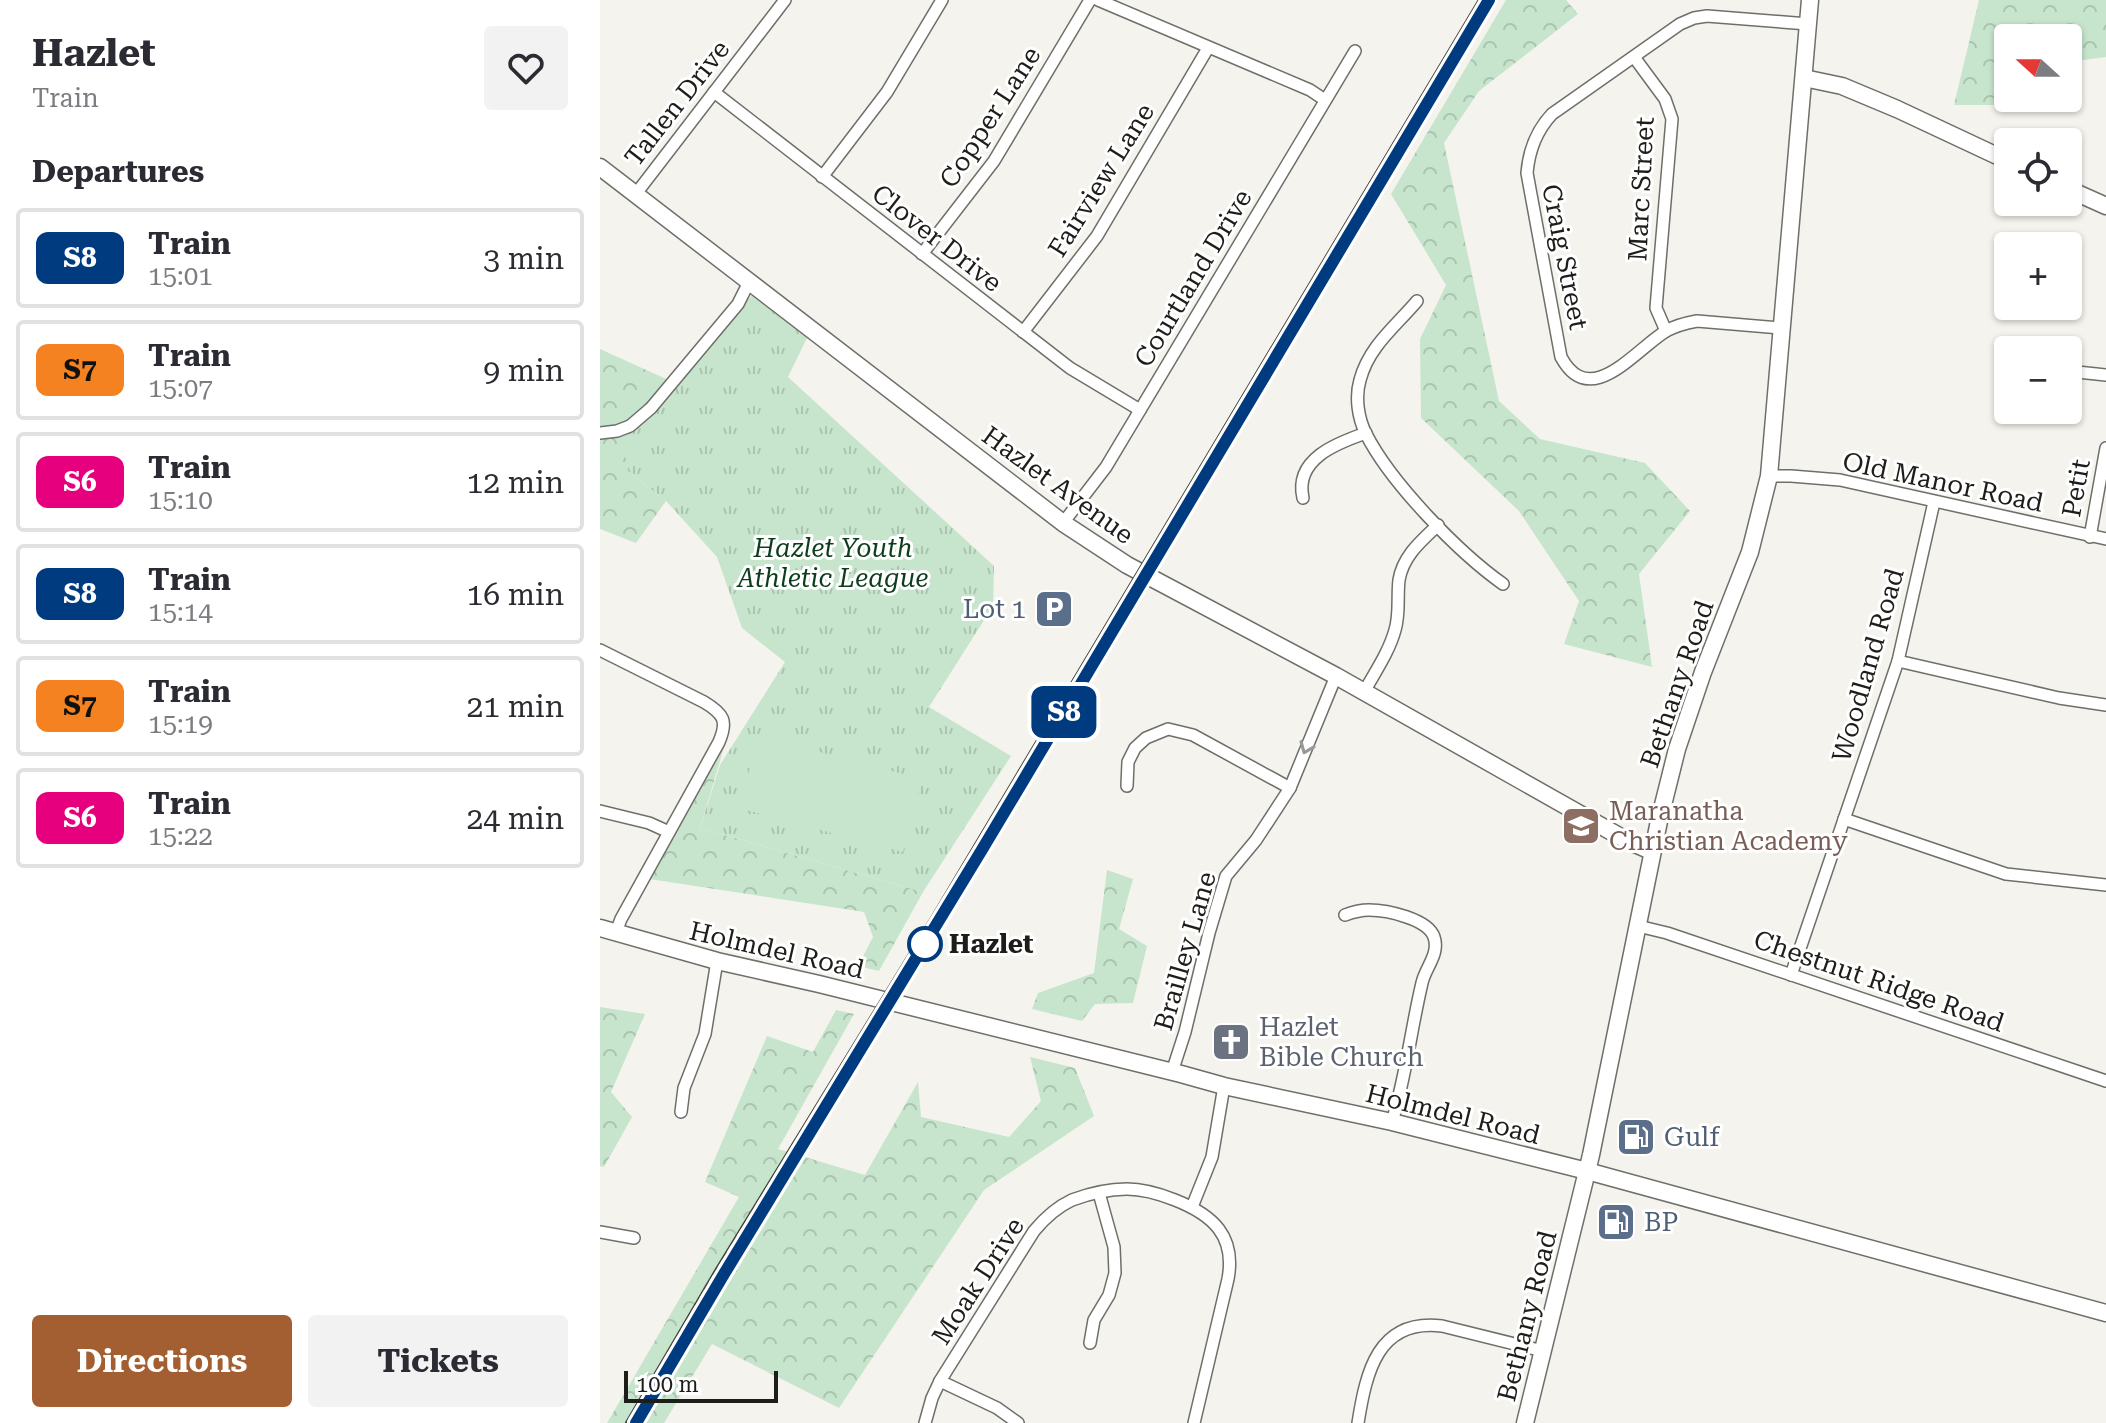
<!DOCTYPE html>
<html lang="en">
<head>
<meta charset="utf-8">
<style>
	:root { --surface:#fff; --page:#f2f2f3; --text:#2b2b33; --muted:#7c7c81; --line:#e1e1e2; --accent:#a35f31 }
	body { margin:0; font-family:"Roboto Serif",serif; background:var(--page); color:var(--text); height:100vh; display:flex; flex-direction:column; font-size:30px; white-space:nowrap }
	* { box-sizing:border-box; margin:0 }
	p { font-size:26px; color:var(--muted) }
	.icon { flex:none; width:44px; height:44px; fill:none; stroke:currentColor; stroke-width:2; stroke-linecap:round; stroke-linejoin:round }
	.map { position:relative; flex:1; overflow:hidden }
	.panel { display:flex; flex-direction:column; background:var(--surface); width:600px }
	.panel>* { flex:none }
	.badge { padding:0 16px; border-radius:12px; font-size:28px; line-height:52px }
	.needle { width:52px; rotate:291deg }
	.tools { position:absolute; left:1394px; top:24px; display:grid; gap:16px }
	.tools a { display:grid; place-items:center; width:88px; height:88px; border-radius:8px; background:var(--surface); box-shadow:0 2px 6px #0004; font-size:40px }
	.scale { position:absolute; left:24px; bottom:20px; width:154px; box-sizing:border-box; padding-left:8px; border:4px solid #1d1d1a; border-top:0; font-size:22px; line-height:28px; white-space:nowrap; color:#1d1d1a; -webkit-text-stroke:6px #fff; paint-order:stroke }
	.map>.badge { position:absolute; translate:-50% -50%; box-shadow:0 0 0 4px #fff }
	h2 { padding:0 32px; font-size:30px; line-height:72px }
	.round { display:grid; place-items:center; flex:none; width:84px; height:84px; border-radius:8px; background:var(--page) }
	.headline { display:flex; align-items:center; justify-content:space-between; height:136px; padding:0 32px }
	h1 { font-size:38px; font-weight:700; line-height:60px }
	.primary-button { display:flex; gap:16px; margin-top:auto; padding:16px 32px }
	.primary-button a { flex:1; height:92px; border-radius:8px; background:var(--accent); color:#fff; font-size:32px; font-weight:700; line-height:92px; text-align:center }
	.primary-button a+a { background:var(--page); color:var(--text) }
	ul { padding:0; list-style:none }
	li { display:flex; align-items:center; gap:24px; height:100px; margin:0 16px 12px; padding:0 16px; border:4px solid var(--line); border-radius:8px }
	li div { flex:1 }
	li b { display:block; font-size:30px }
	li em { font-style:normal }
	li .badge { min-width:88px; font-weight:700; text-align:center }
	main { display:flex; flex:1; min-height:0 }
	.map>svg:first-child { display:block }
	.forest { fill:url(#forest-crowns) }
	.park { fill:url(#park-tufts) }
	.pitch { fill:#c7e5cc }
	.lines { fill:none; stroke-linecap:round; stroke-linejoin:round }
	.street-casing { stroke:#6f6e68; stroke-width:14 }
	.secondary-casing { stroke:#6f6e68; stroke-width:19 }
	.street { stroke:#fff; stroke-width:11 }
	.secondary { stroke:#fff; stroke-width:16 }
	.rail-casing { stroke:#41403d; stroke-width:6 }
	.rail { stroke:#fff; stroke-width:3; stroke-dasharray:9; stroke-linecap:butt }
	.oneway { stroke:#999998 }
	.line-casing { stroke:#fff; stroke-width:18 }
	.line { stroke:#003b80; stroke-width:12 }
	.stop-dot { fill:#fff; stroke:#003b80; stroke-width:4 }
	.labels { text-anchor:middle; stroke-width:6; stroke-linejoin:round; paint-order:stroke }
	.street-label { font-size:26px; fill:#1d1d1a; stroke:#fff }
	.park-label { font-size:26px; font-style:italic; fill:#0d3d1c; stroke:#fff }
	.service-label { font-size:26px; fill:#4e5e75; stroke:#fff; text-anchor:start }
	.education-label { font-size:26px; fill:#785e54; stroke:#fff; text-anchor:start }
	.stop-label { font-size:26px; font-weight:bold; fill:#1d1d1a; stroke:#fff; text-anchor:start }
	.worship-label { font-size:26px; fill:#5b616d; stroke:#fff; text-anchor:start }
</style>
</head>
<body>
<main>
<section class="panel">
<div class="headline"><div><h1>Hazlet</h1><p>Train</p></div><a class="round"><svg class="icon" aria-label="heart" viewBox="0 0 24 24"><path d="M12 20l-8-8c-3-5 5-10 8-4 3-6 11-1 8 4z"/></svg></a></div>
<h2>Departures</h2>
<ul>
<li><span class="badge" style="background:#003b80;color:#fff">S8</span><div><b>Train</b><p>15:01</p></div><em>3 min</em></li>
<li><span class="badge" style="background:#f58220;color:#111">S7</span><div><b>Train</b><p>15:07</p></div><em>9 min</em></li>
<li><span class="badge" style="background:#e6007e;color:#fff">S6</span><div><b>Train</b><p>15:10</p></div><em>12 min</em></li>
<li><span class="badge" style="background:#003b80;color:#fff">S8</span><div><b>Train</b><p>15:14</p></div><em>16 min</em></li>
<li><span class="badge" style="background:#f58220;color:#111">S7</span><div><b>Train</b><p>15:19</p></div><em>21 min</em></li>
<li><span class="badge" style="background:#e6007e;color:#fff">S6</span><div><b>Train</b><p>15:22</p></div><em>24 min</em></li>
</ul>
<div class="primary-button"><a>Directions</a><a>Tickets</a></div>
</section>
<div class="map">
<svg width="1506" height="1423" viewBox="0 0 1506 1423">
	<defs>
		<pattern id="forest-crowns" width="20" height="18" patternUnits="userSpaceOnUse" patternTransform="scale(2)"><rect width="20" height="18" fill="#c7e5cc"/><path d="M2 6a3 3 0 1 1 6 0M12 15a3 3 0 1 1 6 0" fill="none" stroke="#aac4af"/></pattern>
		<pattern id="park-tufts" width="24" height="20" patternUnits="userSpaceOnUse" patternTransform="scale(2)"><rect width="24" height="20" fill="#c7e5cc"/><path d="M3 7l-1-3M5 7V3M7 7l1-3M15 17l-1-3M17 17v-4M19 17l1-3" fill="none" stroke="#aac4af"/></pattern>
	</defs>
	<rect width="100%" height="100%" fill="#f5f3ed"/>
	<g class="forest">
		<polygon points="906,0 966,0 978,14 879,91 844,143 899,401 940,439 1045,463 1090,511 1039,574 1052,667 964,644 979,601 919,511 821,418 820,339 846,285 791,194"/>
		<polygon points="1379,0 1506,0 1506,57 1476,61 1468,65 1468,38 1408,38 1408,98 1412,98 1399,105 1354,105"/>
		<polygon points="0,349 75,383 28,471 66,501 36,543 0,529"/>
		<polygon points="131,724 100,828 323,892 279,971 258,966 273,937 264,912 43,878"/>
		<polygon points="507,870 533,879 519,929 547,946 533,1003 495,1004 482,1021 432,1009 438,993 494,973"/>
		<polygon points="0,1007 45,1014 11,1092 32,1117 4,1167 0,1166"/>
		<polygon points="236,1010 254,1014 178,1149 265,1175 318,1082 321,1117 409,1137 441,1101 430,1057 475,1068 494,1116 384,1190 239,1408 112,1344 64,1423 7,1423 139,1197 105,1182 167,1036 213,1052"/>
	</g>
	<polygon class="park" points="153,295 207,338 188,377 394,566 393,606 329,707 411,756 323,892 100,828 120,765 185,662 142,628 117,557 66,501 28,471 22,438 75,383 126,317"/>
	<polygon class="pitch" points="159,736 322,779 303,852 139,808"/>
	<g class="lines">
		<defs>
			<g id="street">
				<polyline points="498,0 710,90 725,100"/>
				<polyline points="1034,57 1065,99 1072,119 1056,308 1066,331"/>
				<polyline points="114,92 470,368 540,410"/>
				<polyline points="222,177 287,92 342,0"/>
				<polyline points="35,195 185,0"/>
				<polyline points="322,254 394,161 490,0"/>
				<path d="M817 301C796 326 769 346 760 380 755 397 758 418 766 434 791 483 858 552 903 584"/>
				<path d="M1181 328 1097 321C1086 323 1075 326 1066 331 1035 350 990 411 961 357L927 173C929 150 936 131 952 114L1080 24 1094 18 1107 16 1208 24"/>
				<polyline points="423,332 497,236 608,48"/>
				<polyline points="1468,371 1506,375"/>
				<polyline points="0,433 17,431 30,426 51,408 138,304 149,282"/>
				<polyline points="1169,476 1191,476 1240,480 1506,539"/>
				<path d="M703 498C694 459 737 443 766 433"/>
				<polyline points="463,523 506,467 755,51"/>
				<polyline points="1490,537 1506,448"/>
				<path d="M0 650 104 702C124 714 128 721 119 742L21 919 16 932"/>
				<polyline points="1298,661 1459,698 1506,705"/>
				<path d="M764 692C775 672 789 652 795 630 800 614 797 597 799 580 803 556 821 541 838 525"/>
				<polyline points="527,786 528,762 535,748 546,738 568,729 593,735 690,788"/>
				<polyline points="0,811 49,823 69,832"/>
				<polyline points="1244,819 1406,874 1506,885"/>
				<path d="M745 915C753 912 760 910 769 910 787 910 828 919 834 937 840 954 825 968 822 983 811 1029 806 1076 792 1122"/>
				<polyline points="1038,926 1067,933 1506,1081"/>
				<polyline points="1191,975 1298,661 1334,502"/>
				<polyline points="572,1072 585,1032 609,933 626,876 656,840 690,788 736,676"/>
				<polyline points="81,1112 84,1088 105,1034 117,961"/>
				<polyline points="592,1207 612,1157 624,1086"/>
				<polyline points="0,1232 34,1238"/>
				<polyline points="490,1343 494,1320 509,1295 515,1273 514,1247 499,1193"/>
				<polyline points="340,1381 397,1408 418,1423"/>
				<path d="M325 1423 332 1398 340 1381 434 1231C444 1219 457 1207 472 1200 488 1194 510 1189 527 1189 544 1189 560 1194 575 1200 613 1215 636 1236 628 1279L594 1423"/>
				<path d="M758 1423C766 1372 778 1318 842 1326L943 1351"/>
			</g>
			<g id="secondary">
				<polyline points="1204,78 1242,86 1297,109 1408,161"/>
				<polyline points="0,167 463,523 527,565 736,676 1026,840 1051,851"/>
				<polyline points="1468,189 1506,206"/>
				<polyline points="0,928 117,961 219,984 581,1074 624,1086 792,1122 987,1171 1506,1313"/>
				<polyline points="925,1423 991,1155 1059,821 1077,749 1103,672 1150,552 1169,476 1210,0"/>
			</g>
		</defs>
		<use href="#street" class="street-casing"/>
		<use href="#secondary" class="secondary-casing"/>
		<use href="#street" class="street"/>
		<use href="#secondary" class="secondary"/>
		<defs>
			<polyline id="rail" points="28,1423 117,1271 329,925 881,0"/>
		</defs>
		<use href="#rail" class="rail-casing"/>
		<use href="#rail" class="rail"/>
	</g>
	<defs><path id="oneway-chevron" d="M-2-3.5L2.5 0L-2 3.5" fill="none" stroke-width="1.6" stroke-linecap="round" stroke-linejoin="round" transform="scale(2)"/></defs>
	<use class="oneway" href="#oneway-chevron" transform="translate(706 748) rotate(112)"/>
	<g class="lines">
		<defs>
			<polyline id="line" points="36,1423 124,1274 383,848 889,0"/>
		</defs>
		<use href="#line" class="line-casing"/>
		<use href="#line" class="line"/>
	</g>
	<defs>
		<symbol id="parking-square" viewBox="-11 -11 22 22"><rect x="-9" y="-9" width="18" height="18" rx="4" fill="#5c6f8a" stroke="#fff"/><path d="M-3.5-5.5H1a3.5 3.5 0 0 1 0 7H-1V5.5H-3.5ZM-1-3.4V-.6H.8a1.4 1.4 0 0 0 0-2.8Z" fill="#fff"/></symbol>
		<symbol id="school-square" viewBox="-11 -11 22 22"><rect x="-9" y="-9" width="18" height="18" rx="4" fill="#8d6e63" stroke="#fff"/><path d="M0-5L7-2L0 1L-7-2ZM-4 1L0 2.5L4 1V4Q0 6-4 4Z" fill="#fff"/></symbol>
		<symbol id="church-square" viewBox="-11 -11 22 22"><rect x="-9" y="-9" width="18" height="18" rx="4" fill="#6b7280" stroke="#fff"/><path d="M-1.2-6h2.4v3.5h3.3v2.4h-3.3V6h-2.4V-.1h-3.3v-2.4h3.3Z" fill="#fff"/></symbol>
		<symbol id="fuel-square" viewBox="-11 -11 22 22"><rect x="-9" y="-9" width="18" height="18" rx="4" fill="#5c6f8a" stroke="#fff"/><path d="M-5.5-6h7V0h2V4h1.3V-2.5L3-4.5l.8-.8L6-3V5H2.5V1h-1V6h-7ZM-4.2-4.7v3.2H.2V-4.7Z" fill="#fff"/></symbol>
	</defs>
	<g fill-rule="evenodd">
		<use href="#parking-square" x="432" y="587" width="44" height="44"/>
		<use href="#school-square" x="959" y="804" width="44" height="44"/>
		<use href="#church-square" x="609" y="1020" width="44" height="44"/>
		<use href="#fuel-square" x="1014" y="1115" width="44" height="44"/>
		<use href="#fuel-square" x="994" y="1200" width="44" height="44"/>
	</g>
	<circle class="stop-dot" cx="325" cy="944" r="16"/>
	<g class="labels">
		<g class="street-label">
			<text transform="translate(77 103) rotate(-52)" y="9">Tallen Drive</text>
			<text transform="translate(390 117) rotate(-57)" y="9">Copper Lane</text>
			<text transform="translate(501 180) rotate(-58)" y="9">Fairview Lane</text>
			<text transform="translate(1041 189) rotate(-87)" y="9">Marc Street</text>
			<text transform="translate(337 238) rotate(38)" y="9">Clover Drive</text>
			<text transform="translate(965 257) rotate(79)" y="9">Craig Street</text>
			<text transform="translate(593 278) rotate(-59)" y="9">Courtland Drive</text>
			<text transform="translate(1343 482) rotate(12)" y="9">Old Manor Road</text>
			<text transform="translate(458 485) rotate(36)" y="9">Hazlet Avenue</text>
			<text transform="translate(1476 488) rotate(-80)" y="9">Petit</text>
			<text transform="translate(1268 665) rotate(-74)" y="9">Woodland Road</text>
			<text transform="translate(1077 684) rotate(-71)" y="9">Bethany Road</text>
			<text transform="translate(177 950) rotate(13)" y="9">Holmdel Road</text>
			<text transform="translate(585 951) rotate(-74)" y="9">Brailley Lane</text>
			<text transform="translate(1279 981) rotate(19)" y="9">Chestnut Ridge Road</text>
			<text transform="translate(853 1114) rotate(14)" y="9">Holmdel Road</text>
			<text transform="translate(378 1281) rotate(-57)" y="9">Moak Drive</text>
			<text transform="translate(927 1316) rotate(-76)" y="9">Bethany Road</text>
		</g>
		<g class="park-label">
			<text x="233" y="557">Hazlet Youth<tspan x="233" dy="30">Athletic League</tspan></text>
		</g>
		<g class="service-label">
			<text x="426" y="618" text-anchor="end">Lot 1</text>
			<text x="1064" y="1146">Gulf</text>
			<text x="1044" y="1231">BP</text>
		</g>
		<g class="education-label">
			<text x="1009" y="820">Maranatha<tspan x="1009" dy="30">Christian Academy</tspan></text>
		</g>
		<g class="stop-label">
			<text x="349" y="953">Hazlet</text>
		</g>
		<g class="worship-label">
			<text x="659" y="1036">Hazlet<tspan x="659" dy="30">Bible Church</tspan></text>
		</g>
	</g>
</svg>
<div class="tools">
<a><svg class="needle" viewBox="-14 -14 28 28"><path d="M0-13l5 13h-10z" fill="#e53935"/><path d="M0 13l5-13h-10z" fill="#7c7c81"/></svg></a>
<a><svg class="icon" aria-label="locate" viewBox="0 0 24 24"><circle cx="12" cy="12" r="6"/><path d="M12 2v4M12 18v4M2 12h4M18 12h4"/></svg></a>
<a>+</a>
<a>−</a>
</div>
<div class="scale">100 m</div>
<b class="badge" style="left:464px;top:712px;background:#003b80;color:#fff">S8</b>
</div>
</main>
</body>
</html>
